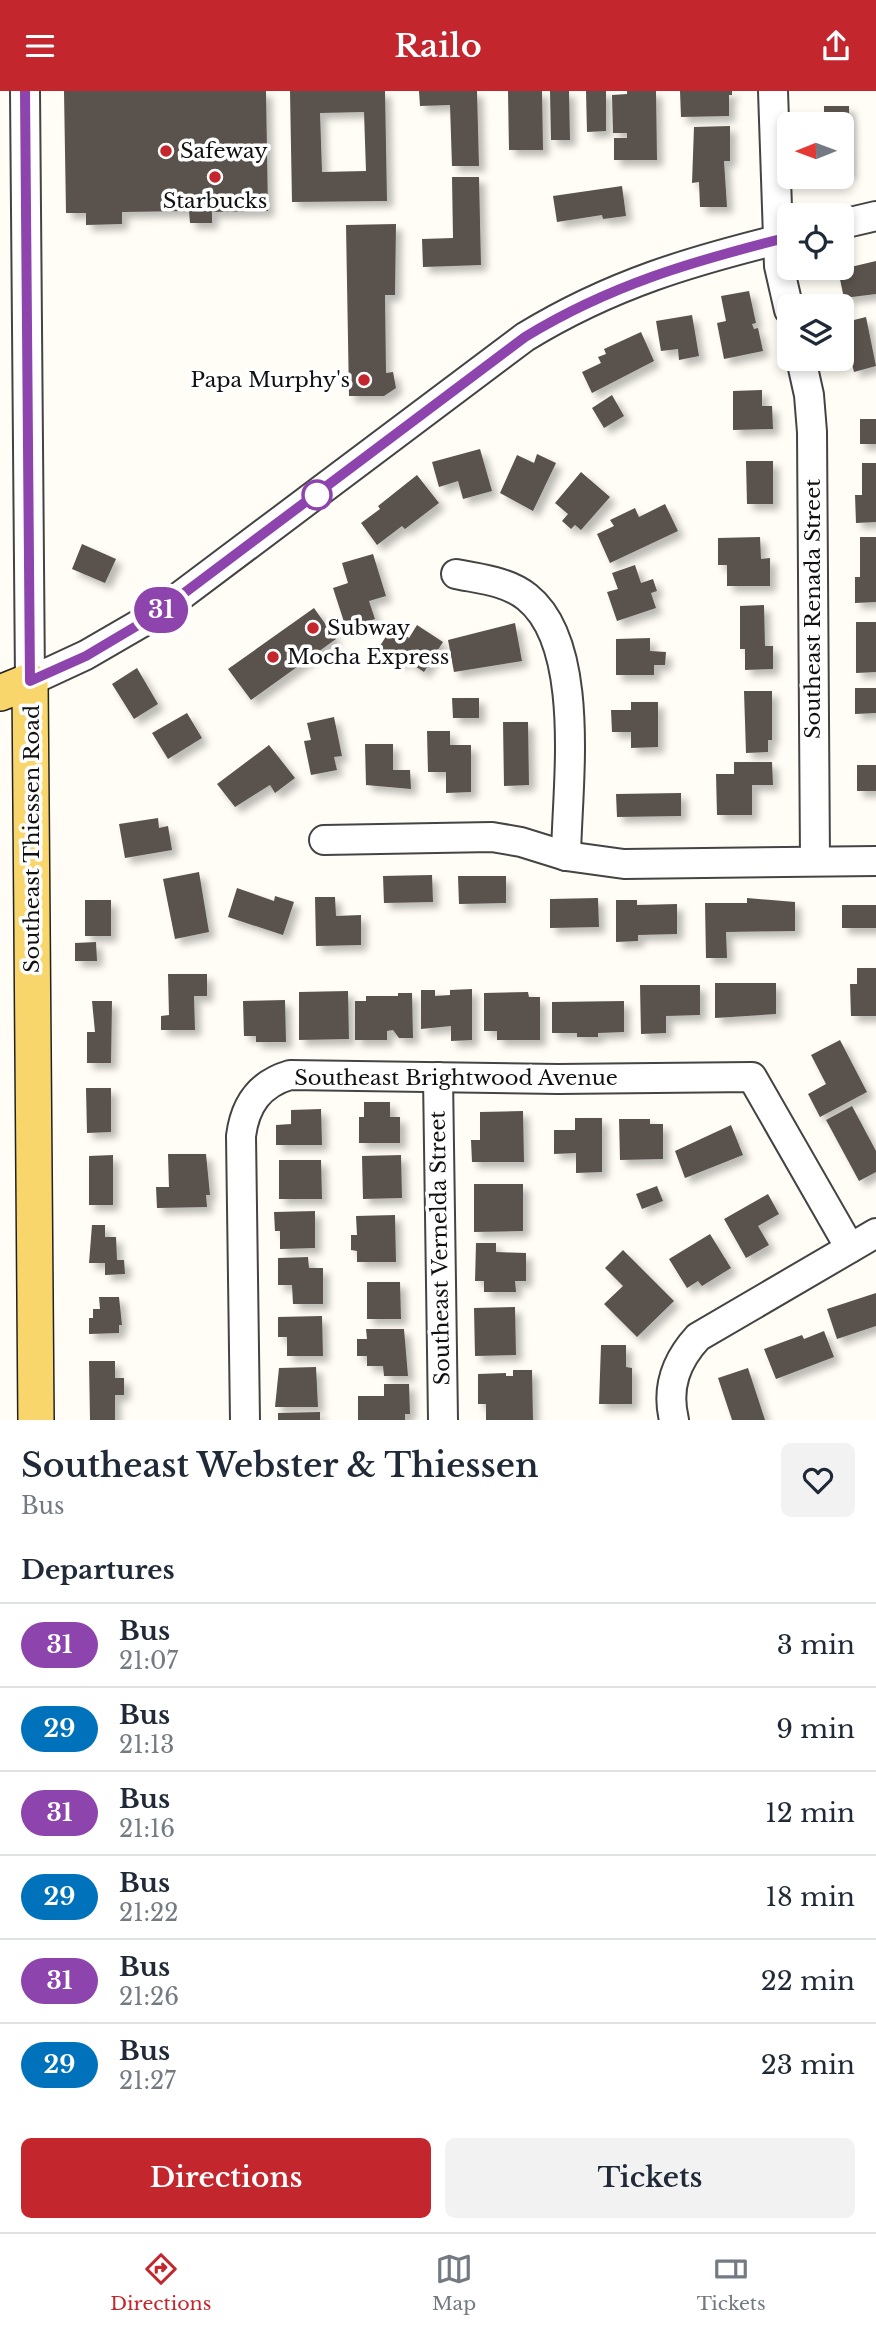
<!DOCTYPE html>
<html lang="en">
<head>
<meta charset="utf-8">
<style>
	:root { --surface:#fff; --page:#f2f2f3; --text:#1f2937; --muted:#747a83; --line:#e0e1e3; --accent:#c4262e }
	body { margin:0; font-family:"Libre Baskerville",serif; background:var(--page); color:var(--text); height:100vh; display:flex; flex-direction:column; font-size:26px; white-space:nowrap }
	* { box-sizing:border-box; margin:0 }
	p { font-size:23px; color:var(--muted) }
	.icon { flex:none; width:38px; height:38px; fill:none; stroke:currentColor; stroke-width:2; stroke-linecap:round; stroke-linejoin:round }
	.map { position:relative; height:1329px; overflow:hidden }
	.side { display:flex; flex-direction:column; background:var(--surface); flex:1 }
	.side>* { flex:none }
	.badge { padding:0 14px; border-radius:23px; font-size:24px; line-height:46px }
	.needle { width:46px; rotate:269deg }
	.fabs { position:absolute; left:777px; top:21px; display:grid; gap:14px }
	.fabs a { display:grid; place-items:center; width:77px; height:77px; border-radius:10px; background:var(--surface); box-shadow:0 4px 10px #0003; font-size:35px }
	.map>.badge { position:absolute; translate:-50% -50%; box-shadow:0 0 0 4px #fff }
	h2 { padding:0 21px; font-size:26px; line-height:63px }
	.round { display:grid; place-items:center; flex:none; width:74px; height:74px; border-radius:10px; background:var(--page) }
	.overview { display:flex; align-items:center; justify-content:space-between; height:119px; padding:0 21px }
	h1 { font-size:33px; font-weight:600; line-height:52px }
	.action { display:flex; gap:14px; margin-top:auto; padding:14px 21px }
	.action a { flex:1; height:80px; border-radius:10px; background:var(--accent); color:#fff; font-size:28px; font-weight:600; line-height:80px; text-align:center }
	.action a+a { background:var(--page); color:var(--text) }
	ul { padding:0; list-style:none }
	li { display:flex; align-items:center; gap:21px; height:84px; padding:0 21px; border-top:2px solid var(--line) }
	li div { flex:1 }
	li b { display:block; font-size:26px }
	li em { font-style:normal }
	li .badge { min-width:77px; font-weight:700; text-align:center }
	header { display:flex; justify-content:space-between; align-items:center; height:91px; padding:0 21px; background:var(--accent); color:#fff; font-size:32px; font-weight:600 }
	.tab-bar { display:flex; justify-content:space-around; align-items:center; height:98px; border-top:2px solid var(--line); background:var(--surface); font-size:19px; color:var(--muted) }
	.tab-bar a { display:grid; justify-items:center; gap:4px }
	.tab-bar .current { color:var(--accent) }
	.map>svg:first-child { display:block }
	.building { fill:#5a524d; fill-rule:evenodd; filter:url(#shadow) }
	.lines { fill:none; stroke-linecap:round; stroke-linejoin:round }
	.minor-casing { stroke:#444; stroke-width:32 }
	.major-casing { stroke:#222; stroke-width:38 }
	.minor { stroke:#fff; stroke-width:28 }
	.major { stroke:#f9d66b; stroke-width:35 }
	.line-casing { stroke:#fff; stroke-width:16 }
	.line { stroke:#8e44ad; stroke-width:10 }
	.poi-dot { fill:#c4262e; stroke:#fff; stroke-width:2.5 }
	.stop-dot { fill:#fff; stroke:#8e44ad; stroke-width:3.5 }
	.labels { text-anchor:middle; stroke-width:7; stroke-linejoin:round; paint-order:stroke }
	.poi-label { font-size:21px; fill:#111; stroke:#fff; text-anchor:start }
	.street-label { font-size:21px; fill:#111; stroke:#fff }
</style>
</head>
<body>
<header><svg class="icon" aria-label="menu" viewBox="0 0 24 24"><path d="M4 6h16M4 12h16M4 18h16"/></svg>Railo<svg class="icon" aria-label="share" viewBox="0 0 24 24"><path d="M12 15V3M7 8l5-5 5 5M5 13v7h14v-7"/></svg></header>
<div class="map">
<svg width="876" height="1329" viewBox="0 0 876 1329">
	<defs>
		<filter id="shadow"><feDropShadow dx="6" dy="6" stdDeviation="3.5" flood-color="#0004"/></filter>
	</defs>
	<rect width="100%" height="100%" fill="#fffdf5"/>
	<g class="building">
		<polygon points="64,0 266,0 268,120 212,121 212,132 190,132 189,120 122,121 122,133 86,134 86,122 66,122"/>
		<path d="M290 0H385L387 110 292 111ZM364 21 366 80 322 81 320 22Z"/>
		<polygon points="419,0 477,0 479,75 452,75 450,14 420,15"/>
		<polygon points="508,0 542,0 543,59 509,59"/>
		<polygon points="550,0 569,0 570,49 551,49"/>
		<polygon points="586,0 606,0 606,40 587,41"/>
		<polygon points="627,0 656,0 657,69 614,69 614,47 627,47 627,42 613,42 612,4 627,3"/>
		<polygon points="680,0 732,0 732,4 729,4 729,25 681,26"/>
		<polygon points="824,15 849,15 850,83 842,83 842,33 824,33"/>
		<polygon points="730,35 730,70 724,70 727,116 700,116 699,91 692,92 694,36"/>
		<polygon points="452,86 479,86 481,174 423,176 422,148 453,147"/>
		<polygon points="622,95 626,125 603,128 602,124 557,131 553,105"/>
		<polygon points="396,133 395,204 385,204 386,282 393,281 396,297 384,305 349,305 346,134"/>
		<polygon points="876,170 876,203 844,207 838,179"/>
		<polygon points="749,200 756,232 752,233 754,238 758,237 763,260 724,268 717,232 726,230 721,205"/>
		<polygon points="692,224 699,265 679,269 678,258 661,260 656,230"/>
		<polygon points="866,226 876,275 854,281 842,232"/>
		<polygon points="641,241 654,270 592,302 582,281 601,272 598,266 606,263 604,258"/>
		<polygon points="762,299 762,315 772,315 773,338 733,339 733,300"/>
		<polygon points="612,304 624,325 604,337 592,317"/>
		<rect x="860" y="328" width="16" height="25"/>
		<polygon points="480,358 492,400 463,408 458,390 439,396 432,371"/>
		<polygon points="537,363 556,372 533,420 500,402 517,364 534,372"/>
		<polygon points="746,370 773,370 773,413 747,413"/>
		<polygon points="862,372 876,372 876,431 856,432 855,404 862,404"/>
		<polygon points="581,381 610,406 581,439 575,434 571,438 562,430 568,423 555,412"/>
		<polygon points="417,384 439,412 405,438 402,435 377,454 361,432 380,418 378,415"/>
		<polygon points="665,413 678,440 610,472 597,443 614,435 610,429 635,417 639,426"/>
		<polygon points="760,446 761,468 770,467 770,495 727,495 727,474 718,474 718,447"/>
		<polygon points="860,446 876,446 876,511 855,512 855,486 860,486"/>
		<polygon points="82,453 116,468 105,492 72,478"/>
		<polygon points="373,463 386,505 369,510 375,528 346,537 333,497 348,492 342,472"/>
		<polygon points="635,474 641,492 653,488 657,500 651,502 656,517 617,530 607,501 618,498 612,482"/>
		<polygon points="764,514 765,555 773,555 773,578 745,579 745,558 740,558 740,515"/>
		<polygon points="314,517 336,548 251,609 228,578"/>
		<polygon points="856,531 876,531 876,581 856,582"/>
		<polygon points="515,532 522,570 454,581 448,549"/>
		<polygon points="417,534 443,551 424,581 404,568 401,573 378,558 392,536 409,547"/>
		<polygon points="650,547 650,560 666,561 665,574 654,574 654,584 616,584 616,548"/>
		<polygon points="137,577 158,613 134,628 112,593"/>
		<polygon points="855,597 876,597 876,622 855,623"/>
		<polygon points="744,600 772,600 772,649 768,649 768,661 746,662"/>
		<polygon points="452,607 479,607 479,627 453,627"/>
		<polygon points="631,611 658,611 658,656 631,657 631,641 612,641 611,619 631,619"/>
		<polygon points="187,622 202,647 168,668 152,642"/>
		<polygon points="334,626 342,665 334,666 337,679 311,684 304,650 311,649 307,632"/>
		<polygon points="503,631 528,631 529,694 504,695"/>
		<polygon points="427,640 450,640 450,654 471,654 471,701 446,702 446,681 428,681"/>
		<polygon points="365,653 393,653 393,679 410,679 411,698 366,694"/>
		<polygon points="269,654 295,687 275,702 270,694 235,716 217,693"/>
		<polygon points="734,671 772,671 773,694 752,694 752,724 717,724 716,683 734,683"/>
		<rect x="857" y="674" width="19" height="26"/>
		<polygon points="681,702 681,725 617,726 616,703"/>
		<polygon points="158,727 159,737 168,735 172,759 125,767 119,733"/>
		<polygon points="199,781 209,841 175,848 163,788"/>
		<polygon points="432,784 433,811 384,812 383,785"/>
		<polygon points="458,785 506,785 506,812 459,813"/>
		<polygon points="237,797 274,810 275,805 294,811 283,844 228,826"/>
		<polygon points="315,806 335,806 336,825 361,824 361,854 316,855"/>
		<polygon points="598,807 599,836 550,837 550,808"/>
		<polygon points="747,807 795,811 795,840 726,841 727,867 706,867 705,812 747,812"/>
		<rect x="85" y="809" width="26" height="36"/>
		<polygon points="616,809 637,809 637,814 677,813 677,843 638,844 638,850 616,851"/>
		<rect x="842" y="814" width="34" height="23"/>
		<polygon points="96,851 97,870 75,870 75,852"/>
		<polygon points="857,877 876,877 876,925 851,925 850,893 857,893"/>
		<polygon points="168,883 207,883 207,905 194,905 195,939 161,939 161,925 169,924"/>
		<polygon points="715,892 776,892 776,923 715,927"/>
		<polygon points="640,894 700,894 700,924 666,925 666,942 641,943"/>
		<polygon points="472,898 472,949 451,950 451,935 421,938 421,899 435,899 435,905 450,904 450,899"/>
		<polygon points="348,900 349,948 299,949 299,901"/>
		<polygon points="528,901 529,906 540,906 540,949 497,949 497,940 484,940 484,902"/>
		<polygon points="398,902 412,902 413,947 399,947 393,939 387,940 387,949 355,949 355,910 366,910 366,905 398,905"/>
		<polygon points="285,909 286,951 256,951 256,945 244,945 243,910"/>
		<polygon points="92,910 112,910 111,972 87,972 87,941 95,941"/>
		<polygon points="624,910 624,941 598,942 598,946 577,946 577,942 552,942 552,911"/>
		<polygon points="840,949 867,1001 820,1026 808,1003 826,993 811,964"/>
		<polygon points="86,997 111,997 111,1041 87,1042"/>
		<polygon points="364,1011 390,1011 390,1026 400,1026 400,1052 359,1052 359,1026 364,1026"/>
		<polygon points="852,1015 876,1060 876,1081 859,1090 826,1029"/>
		<polygon points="321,1018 322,1054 276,1054 276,1034 291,1033 291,1019"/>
		<polygon points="523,1020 524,1071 472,1071 471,1049 480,1049 480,1021"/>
		<polygon points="575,1027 602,1027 602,1081 576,1082 576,1062 554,1063 554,1039 575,1039"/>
		<polygon points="619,1028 650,1028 650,1033 663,1033 663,1068 620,1069"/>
		<polygon points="731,1034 743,1064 685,1087 675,1060"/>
		<polygon points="168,1063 206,1063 210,1104 206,1104 207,1116 157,1117 156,1096 169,1096"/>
		<polygon points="113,1064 113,1114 89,1114 89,1065"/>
		<polygon points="401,1064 402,1107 363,1108 362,1065"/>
		<polygon points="279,1069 321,1069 322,1108 279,1108"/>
		<polygon points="474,1093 523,1093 523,1140 474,1141"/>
		<polygon points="657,1095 663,1110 642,1118 636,1103"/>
		<polygon points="768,1103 779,1123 758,1135 769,1154 746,1167 724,1128"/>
		<polygon points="315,1120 315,1157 280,1158 280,1140 275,1140 274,1121"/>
		<polygon points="395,1124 396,1171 357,1171 357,1160 351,1159 351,1144 357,1144 356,1125"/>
		<polygon points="92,1134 105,1134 105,1146 116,1146 117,1169 124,1169 125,1183 105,1184 105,1172 89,1172"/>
		<polygon points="710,1143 731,1177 702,1195 698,1190 687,1197 669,1168"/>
		<polygon points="476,1152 496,1152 496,1161 526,1162 526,1190 515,1190 516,1201 484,1201 484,1190 475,1190"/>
		<polygon points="623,1159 674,1210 637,1246 604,1213 623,1195 605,1177"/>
		<polygon points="308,1166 309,1177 323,1177 323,1213 293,1213 292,1194 278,1194 278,1167"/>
		<polygon points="367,1191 400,1191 401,1228 367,1228"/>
		<polygon points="876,1202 876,1235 837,1248 827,1218"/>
		<polygon points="99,1206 119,1206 122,1234 119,1234 119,1242 89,1243 89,1227 93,1227 93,1218 100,1218"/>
		<polygon points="515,1216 516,1264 475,1265 474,1217"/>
		<polygon points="322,1225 323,1265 287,1265 287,1246 278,1246 278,1226"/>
		<polygon points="366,1238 404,1238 408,1285 384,1285 383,1275 367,1275 367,1265 357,1265 357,1248 367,1248"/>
		<polygon points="824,1240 834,1266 776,1288 764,1258 802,1244 804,1248"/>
		<polygon points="601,1254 626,1254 626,1276 632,1277 632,1313 599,1313"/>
		<polygon points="89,1270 115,1270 115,1287 124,1287 124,1304 115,1304 115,1329 90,1329"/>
		<polygon points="316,1276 318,1316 275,1316 279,1277"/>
		<polygon points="748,1277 765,1329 732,1329 718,1287"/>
		<polygon points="513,1279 532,1279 533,1329 486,1329 486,1313 478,1313 478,1283 506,1282 506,1285 513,1285"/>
		<polygon points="384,1293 409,1293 410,1323 405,1323 405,1329 358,1329 358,1305 384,1305"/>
		<polygon points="320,1321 320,1329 278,1329 278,1322"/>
	</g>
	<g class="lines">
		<defs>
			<g id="minor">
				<path d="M25 0 30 590 86 564 155 524 525 246C612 193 691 170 789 146"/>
				<polyline points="773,0 779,175 789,219"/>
				<polyline points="842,133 876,125"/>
				<polyline points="801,268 809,304 812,341 815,769"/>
				<path d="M456 483C480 488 507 490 527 506 587 554 567 695 566 765"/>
				<polyline points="324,749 492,746 521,751 566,765 624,773 876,770"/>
				<polyline points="438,986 443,1329"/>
				<path d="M245 1329 241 1045C245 1014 259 993 290 984L558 988 752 986 850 1157"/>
				<path d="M674 1329C666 1296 676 1270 698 1246L876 1142"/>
			</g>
			<polyline id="major" points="0,602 30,590 36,1329"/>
		</defs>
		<use href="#minor" class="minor-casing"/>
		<use href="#major" class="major-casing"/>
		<use href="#minor" class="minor"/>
		<use href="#major" class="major"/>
	</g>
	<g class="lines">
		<defs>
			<path id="line" d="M25 0 30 590 86 565 155 524 525 246C610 194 693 170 789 146"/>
		</defs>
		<use href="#line" class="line-casing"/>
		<use href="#line" class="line"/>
	</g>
	<g class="poi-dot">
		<circle cx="166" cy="60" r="7"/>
		<circle cx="215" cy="86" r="7"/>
		<circle cx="364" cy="289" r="7"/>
		<circle cx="313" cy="537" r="7"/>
		<circle cx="273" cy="566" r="7"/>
	</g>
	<circle class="stop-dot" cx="317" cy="404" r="14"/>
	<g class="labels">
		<g class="poi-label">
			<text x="180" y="67">Safeway</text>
			<text x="215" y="117" text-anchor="middle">Starbucks</text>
			<text x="350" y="296" text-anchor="end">Papa Murphy's</text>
			<text x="327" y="544">Subway</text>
			<text x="287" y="573">Mocha Express</text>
		</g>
		<g class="street-label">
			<text transform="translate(813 518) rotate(-90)" y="7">Southeast Renada Street</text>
			<text transform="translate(32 748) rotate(-90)" y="7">Southeast Thiessen Road</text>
			<text x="456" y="994">Southeast Brightwood Avenue</text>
			<text transform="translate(440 1157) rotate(-91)" y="7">Southeast Vernelda Street</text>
		</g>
	</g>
</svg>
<div class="fabs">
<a><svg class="needle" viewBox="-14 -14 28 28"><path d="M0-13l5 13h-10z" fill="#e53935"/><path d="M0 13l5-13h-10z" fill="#747a83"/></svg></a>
<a><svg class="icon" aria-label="locate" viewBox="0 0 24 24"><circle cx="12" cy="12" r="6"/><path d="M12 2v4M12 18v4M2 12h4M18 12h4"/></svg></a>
<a><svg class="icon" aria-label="layers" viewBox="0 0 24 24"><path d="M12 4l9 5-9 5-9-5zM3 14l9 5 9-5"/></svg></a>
</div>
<b class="badge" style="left:161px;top:519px;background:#8e44ad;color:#fff">31</b>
</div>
<section class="side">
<div class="overview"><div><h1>Southeast Webster &amp; Thiessen</h1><p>Bus</p></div><a class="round"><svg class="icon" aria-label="heart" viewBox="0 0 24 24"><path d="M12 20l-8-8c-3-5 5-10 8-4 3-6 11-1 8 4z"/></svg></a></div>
<h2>Departures</h2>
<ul>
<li><span class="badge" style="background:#8e44ad;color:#fff">31</span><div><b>Bus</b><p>21:07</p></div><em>3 min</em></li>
<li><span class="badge" style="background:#0072bc;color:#fff">29</span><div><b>Bus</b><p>21:13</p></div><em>9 min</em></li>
<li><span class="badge" style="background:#8e44ad;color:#fff">31</span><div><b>Bus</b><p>21:16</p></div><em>12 min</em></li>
<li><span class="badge" style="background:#0072bc;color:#fff">29</span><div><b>Bus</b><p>21:22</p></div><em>18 min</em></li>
<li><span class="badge" style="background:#8e44ad;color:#fff">31</span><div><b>Bus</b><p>21:26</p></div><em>22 min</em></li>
<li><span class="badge" style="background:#0072bc;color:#fff">29</span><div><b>Bus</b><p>21:27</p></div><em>23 min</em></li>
</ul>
<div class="action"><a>Directions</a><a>Tickets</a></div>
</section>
<nav class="tab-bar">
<a class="current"><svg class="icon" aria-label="directions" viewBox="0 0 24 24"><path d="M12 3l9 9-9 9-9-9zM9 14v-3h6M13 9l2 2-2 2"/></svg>Directions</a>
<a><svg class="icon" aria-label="map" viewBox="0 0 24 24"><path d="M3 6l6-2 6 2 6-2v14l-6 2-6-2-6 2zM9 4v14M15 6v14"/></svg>Map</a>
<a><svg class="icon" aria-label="tickets" viewBox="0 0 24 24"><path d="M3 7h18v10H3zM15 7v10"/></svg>Tickets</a>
</nav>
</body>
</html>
